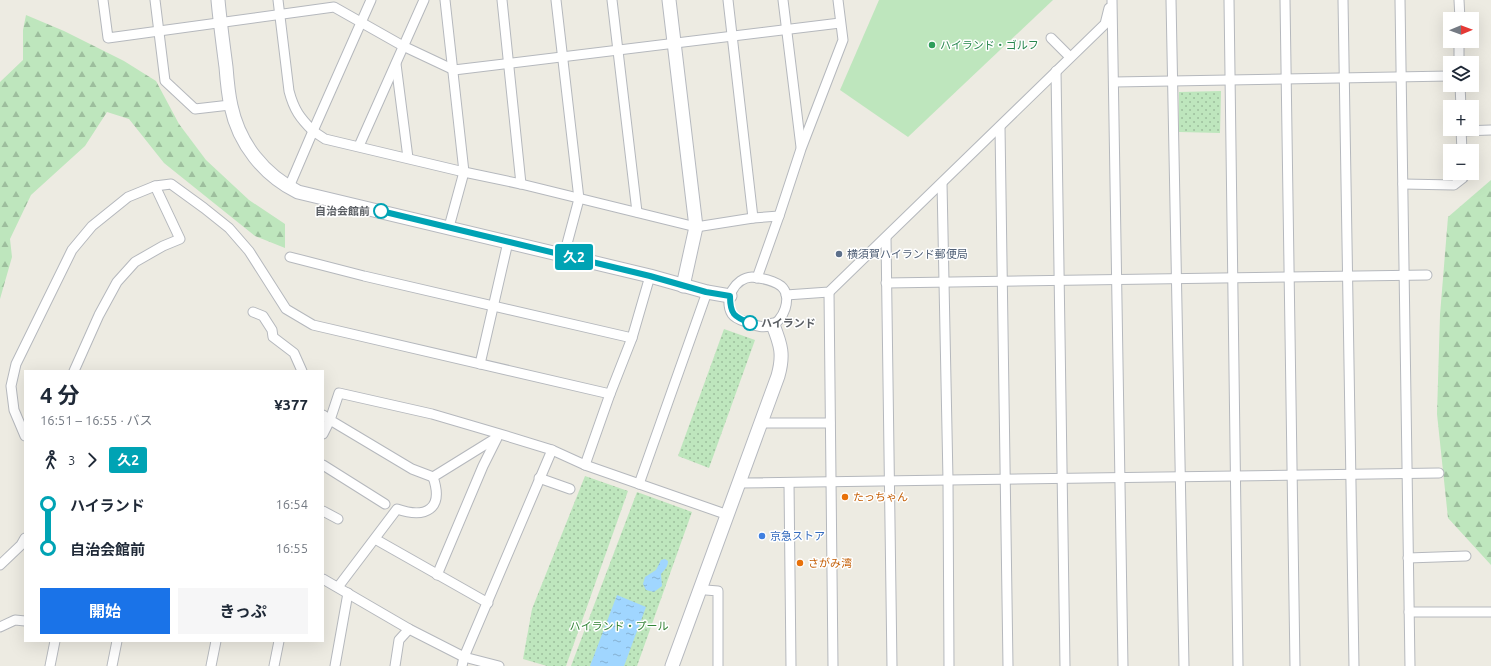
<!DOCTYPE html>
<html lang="ja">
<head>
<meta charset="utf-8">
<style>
	:root { --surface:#fff; --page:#f6f6f7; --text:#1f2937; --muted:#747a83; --accent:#1a73e8 }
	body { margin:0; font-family:Ubuntu,"Noto Sans JP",sans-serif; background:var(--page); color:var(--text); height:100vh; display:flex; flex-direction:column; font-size:15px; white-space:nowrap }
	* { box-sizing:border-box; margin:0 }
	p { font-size:13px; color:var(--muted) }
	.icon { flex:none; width:22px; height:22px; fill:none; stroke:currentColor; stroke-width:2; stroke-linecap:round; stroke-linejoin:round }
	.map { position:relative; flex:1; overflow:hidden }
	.side { position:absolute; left:24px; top:370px; width:300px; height:272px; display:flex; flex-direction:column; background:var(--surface); border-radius:0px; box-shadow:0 4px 16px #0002 }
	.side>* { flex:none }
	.badge { padding:0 8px; border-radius:3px; font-size:14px; line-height:26px }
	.needle { width:26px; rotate:89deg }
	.fabs { position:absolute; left:1443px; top:12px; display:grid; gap:8px }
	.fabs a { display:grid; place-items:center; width:36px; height:36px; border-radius:0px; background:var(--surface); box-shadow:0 4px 16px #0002; font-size:20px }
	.map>.badge { position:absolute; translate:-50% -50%; box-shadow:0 0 0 2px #fff }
	.legs { display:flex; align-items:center; gap:6px; height:44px; padding:0 16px; font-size:13px }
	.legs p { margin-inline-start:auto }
	.summary { display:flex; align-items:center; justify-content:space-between; height:68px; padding:0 16px }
	h1 { font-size:22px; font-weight:700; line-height:30px }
	.primary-button { display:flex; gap:8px; margin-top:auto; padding:8px 16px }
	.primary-button a { flex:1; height:46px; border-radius:0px; background:var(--accent); color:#fff; font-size:16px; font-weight:700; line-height:46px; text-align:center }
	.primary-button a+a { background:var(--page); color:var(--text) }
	ul { padding:0 16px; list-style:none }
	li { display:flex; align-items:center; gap:14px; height:44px; font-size:15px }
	li i { display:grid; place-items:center; width:6px; height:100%; margin:0 5px; background:currentColor }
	li i::after { content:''; width:10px; height:10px; margin:-5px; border:3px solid; border-radius:50%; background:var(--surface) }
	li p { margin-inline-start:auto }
	li:first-child i { background:linear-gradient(#0000 50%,currentColor 0) }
	li:last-child i { background:linear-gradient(currentColor 50%,#0000 0) }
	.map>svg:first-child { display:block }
	.grass { fill:#bee6bd }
	.forest { fill:url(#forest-firs) }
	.park { fill:url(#park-dots) }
	.water { fill:url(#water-ripples) }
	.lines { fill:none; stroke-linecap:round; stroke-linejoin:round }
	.street-casing { stroke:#b5b8bd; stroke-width:11 }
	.secondary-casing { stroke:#b6b9bf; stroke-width:15 }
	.street { stroke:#fff; stroke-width:9 }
	.secondary { stroke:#fff; stroke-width:13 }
	.line-1-casing { stroke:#fff; stroke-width:9 }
	.line-1 { stroke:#00a3b4; stroke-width:6 }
	.leisure-dot { fill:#2e9e5b; stroke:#fff; stroke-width:1.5 }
	.stop-1-dot { fill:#fff; stroke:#00a3b4; stroke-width:2 }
	.service-dot { fill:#5c6f8a; stroke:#fff; stroke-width:1.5 }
	.food-dot { fill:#e8710a; stroke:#fff; stroke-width:1.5 }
	.shop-dot { fill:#3f7fe0; stroke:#fff; stroke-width:1.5 }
	.labels { text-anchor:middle; stroke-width:3; stroke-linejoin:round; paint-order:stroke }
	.leisure-label { font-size:11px; fill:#27864d; stroke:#fff; text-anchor:start }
	.stop-label { font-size:11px; font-weight:bold; fill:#5a5e63; stroke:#fff; text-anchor:end }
	.service-label { font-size:11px; fill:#4e5e75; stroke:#fff; text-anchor:start }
	.food-label { font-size:11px; fill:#c56008; stroke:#fff; text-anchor:start }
	.shop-label { font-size:11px; fill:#366cbe; stroke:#fff; text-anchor:start }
	.park-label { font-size:11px; fill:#328235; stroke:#fff }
</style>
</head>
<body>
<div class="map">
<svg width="1491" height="666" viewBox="0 0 1491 666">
	<defs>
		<pattern id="forest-firs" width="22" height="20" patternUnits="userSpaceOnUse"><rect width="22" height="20" fill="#bee6bd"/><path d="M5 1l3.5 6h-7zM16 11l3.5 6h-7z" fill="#9dbe9d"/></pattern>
		<pattern id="park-dots" width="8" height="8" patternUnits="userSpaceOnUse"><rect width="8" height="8" fill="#bee6bd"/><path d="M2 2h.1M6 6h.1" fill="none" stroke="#9dbe9d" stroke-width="1.8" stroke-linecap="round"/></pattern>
		<pattern id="water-ripples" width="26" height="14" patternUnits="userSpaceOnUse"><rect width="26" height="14" fill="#a0d6ff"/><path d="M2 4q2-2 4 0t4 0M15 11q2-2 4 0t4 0" fill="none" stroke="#85b1d2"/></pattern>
	</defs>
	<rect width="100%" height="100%" fill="#edebe2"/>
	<polygon class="grass" points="879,0 1053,0 908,137 840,90"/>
	<g class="forest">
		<polygon points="26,15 64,31 124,61 156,81 179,124 206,160 249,200 285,224 285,248 255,236 164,163 129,119 107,112 85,146 31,195 10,239 12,257 0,299 0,82 23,60 23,30"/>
		<polygon points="1491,180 1491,565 1448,518 1437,414 1440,315 1448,217"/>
	</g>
	<g class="park">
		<polygon points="1221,91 1220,133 1179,132 1179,92"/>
		<polygon points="724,329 755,340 709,468 678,456"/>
		<polygon points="585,476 628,491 566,666 547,666 523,659 532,609"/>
		<polygon points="637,492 692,512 637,666 571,666"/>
	</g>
	<g class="water">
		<path d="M665 559 668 561C668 567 665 569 661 574L662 586 654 592 646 590 643 584 645 577 656 570 661 560Z"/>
		<polygon points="617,595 646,607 624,666 590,666"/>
	</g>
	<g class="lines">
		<defs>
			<g id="street">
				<polyline points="103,0 108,38 334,7 403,46 454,70 840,23"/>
				<polyline points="155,0 165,81 195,109 230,105"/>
				<path d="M278 0 289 91C294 110 300 118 313 131L371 0"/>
				<polyline points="445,0 464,172 449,227"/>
				<polyline points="502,0 521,184"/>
				<polyline points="556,0 579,199 564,255"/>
				<polyline points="612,0 637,212"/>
				<polyline points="728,0 753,218"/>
				<polyline points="783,0 801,147"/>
				<polyline points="1112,0 1123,666"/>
				<polyline points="1171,0 1184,666"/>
				<polyline points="1229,0 1238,666"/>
				<polyline points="1285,0 1295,666"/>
				<polyline points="1343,0 1354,666"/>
				<polyline points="1400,0 1410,666"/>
				<polyline points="1459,0 1460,19"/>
				<polyline points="1051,38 1070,57"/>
				<polyline points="1459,63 1459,41"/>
				<polyline points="396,64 408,158"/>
				<polyline points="1056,71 1065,666"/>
				<polyline points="1114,82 1450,76"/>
				<polyline points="1460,85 1461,107"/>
				<polyline points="1000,127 1008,666"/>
				<polyline points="1461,129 1462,151"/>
				<polyline points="1462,131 1491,130"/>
				<polyline points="359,146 424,0"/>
				<polyline points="942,183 948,480 949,666"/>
				<polyline points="1403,184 1454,185 1463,178 1462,173"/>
				<polyline points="289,187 313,131 325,139 464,172 521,184 696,227 753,218 779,216"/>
				<polyline points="886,238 892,666"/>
				<polyline points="290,257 364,276 632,338"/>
				<path d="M752 277C761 278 773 280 781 286 793 296 784 323 769 326 763 328 757 326 751 324 745 321 736 320 732 314 723 299 735 278 752 277Z"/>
				<polyline points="757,278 779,216 801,149 843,40 838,0"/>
				<polyline points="886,283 1427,275"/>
				<polyline points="829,292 833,666"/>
				<polyline points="786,295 829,292 1105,24 1109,8"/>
				<polyline points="253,312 263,316 272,330 273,337 294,353 302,371"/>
				<polyline points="480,364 508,242"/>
				<polyline points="74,371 99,315 117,282 135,262 163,246 180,239 155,186"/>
				<polyline points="323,415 330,420 323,434"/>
				<polyline points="761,423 830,423"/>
				<polyline points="25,436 14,410 11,386 16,364 72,250 92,226 128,197 155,186 171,184 204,208 229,228 249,251 286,309 313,325 610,394 632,338 650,276"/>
				<polyline points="323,465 385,504"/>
				<polyline points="585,465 610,394"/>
				<polyline points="433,477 412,469 330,420 339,393 432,414 500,434 552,450 585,465 728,515"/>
				<polyline points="539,478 570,489"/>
				<polyline points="739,483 1439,473"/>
				<polyline points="789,483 791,666"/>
				<polyline points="639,484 707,292"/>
				<polyline points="323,511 338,519"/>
				<polyline points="375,539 488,603"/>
				<polyline points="1408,558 1466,556"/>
				<polyline points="0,565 21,545 25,538"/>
				<polyline points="437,575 483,466 497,438"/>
				<polyline points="323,579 409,629 464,657 499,666"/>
				<path d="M338 587 397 509C426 519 444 509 433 477L496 438"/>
				<polyline points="706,590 718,591 718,666"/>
				<polyline points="1409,612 1491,612"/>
				<polyline points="0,627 15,620 25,621"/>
				<polyline points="50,666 55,641"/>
				<polyline points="112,666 117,641"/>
				<polyline points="211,666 216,641"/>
				<polyline points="274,666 279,641"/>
				<polyline points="335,666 348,593"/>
				<polyline points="395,666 399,640 409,629"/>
				<polyline points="462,666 464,657 552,450"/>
			</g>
			<g id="secondary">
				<path d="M218 0C220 22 223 44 226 67 227 80 228 93 231 106 239 144 264 175 298 192L650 276 707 292 730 296"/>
				<polyline points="669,0 696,227 683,286"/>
				<path d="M672 666 778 376C784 355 781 345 773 325"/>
			</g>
		</defs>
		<use href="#street" class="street-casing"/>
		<use href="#secondary" class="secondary-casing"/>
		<use href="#street" class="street"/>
		<use href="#secondary" class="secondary"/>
	</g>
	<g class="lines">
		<defs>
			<path id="line-1" d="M381 211 650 276 706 292 730 296C730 314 734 317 750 323"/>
		</defs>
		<use href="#line-1" class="line-1-casing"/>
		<use href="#line-1" class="line-1"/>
	</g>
	<circle class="leisure-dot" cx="932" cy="45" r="4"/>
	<g class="stop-1-dot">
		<circle cx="381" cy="211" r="7"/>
		<circle cx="750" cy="323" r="7"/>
	</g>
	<circle class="service-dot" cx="839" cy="254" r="4"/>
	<g class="food-dot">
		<circle cx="845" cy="497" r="4"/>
		<circle cx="800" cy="563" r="4"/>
	</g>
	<circle class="shop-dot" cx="762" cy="536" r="4"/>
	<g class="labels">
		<g class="leisure-label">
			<text x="940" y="49">ハイランド・ゴルフ</text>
		</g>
		<g class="stop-label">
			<text x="370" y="215">自治会館前</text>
			<text x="761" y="327" text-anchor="start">ハイランド</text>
		</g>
		<g class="service-label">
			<text x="847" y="258">横須賀ハイランド郵便局</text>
		</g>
		<g class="food-label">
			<text x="853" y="501">たっちゃん</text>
			<text x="808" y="567">さがみ湾</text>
		</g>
		<g class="shop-label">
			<text x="770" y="540">京急ストア</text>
		</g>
		<g class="park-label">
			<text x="619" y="630">ハイランド・プール</text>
		</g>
	</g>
</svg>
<div class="fabs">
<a><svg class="needle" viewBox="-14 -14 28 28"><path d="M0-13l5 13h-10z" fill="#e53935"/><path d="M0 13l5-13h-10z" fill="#747a83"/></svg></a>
<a><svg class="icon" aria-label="layers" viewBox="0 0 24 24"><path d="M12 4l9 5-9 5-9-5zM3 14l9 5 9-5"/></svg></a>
<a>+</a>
<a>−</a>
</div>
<b class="badge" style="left:574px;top:257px;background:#00a3b4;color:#fff">久2</b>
<section class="side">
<div class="summary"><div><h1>4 分</h1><p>16:51 – 16:55 · バス</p></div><b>¥377</b></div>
<div class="legs"><svg class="icon" aria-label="walk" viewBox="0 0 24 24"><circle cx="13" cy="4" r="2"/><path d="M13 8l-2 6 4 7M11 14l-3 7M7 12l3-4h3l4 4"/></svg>3<svg class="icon" aria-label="forward" viewBox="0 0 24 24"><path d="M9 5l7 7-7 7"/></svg><b class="badge" style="background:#00a3b4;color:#fff">久2</b></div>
<ul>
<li><i style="color:#00a3b4"></i><b>ハイランド</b><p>16:54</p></li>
<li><i style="color:#00a3b4"></i><b>自治会館前</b><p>16:55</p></li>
</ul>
<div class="primary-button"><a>開始</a><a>きっぷ</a></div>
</section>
</div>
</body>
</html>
